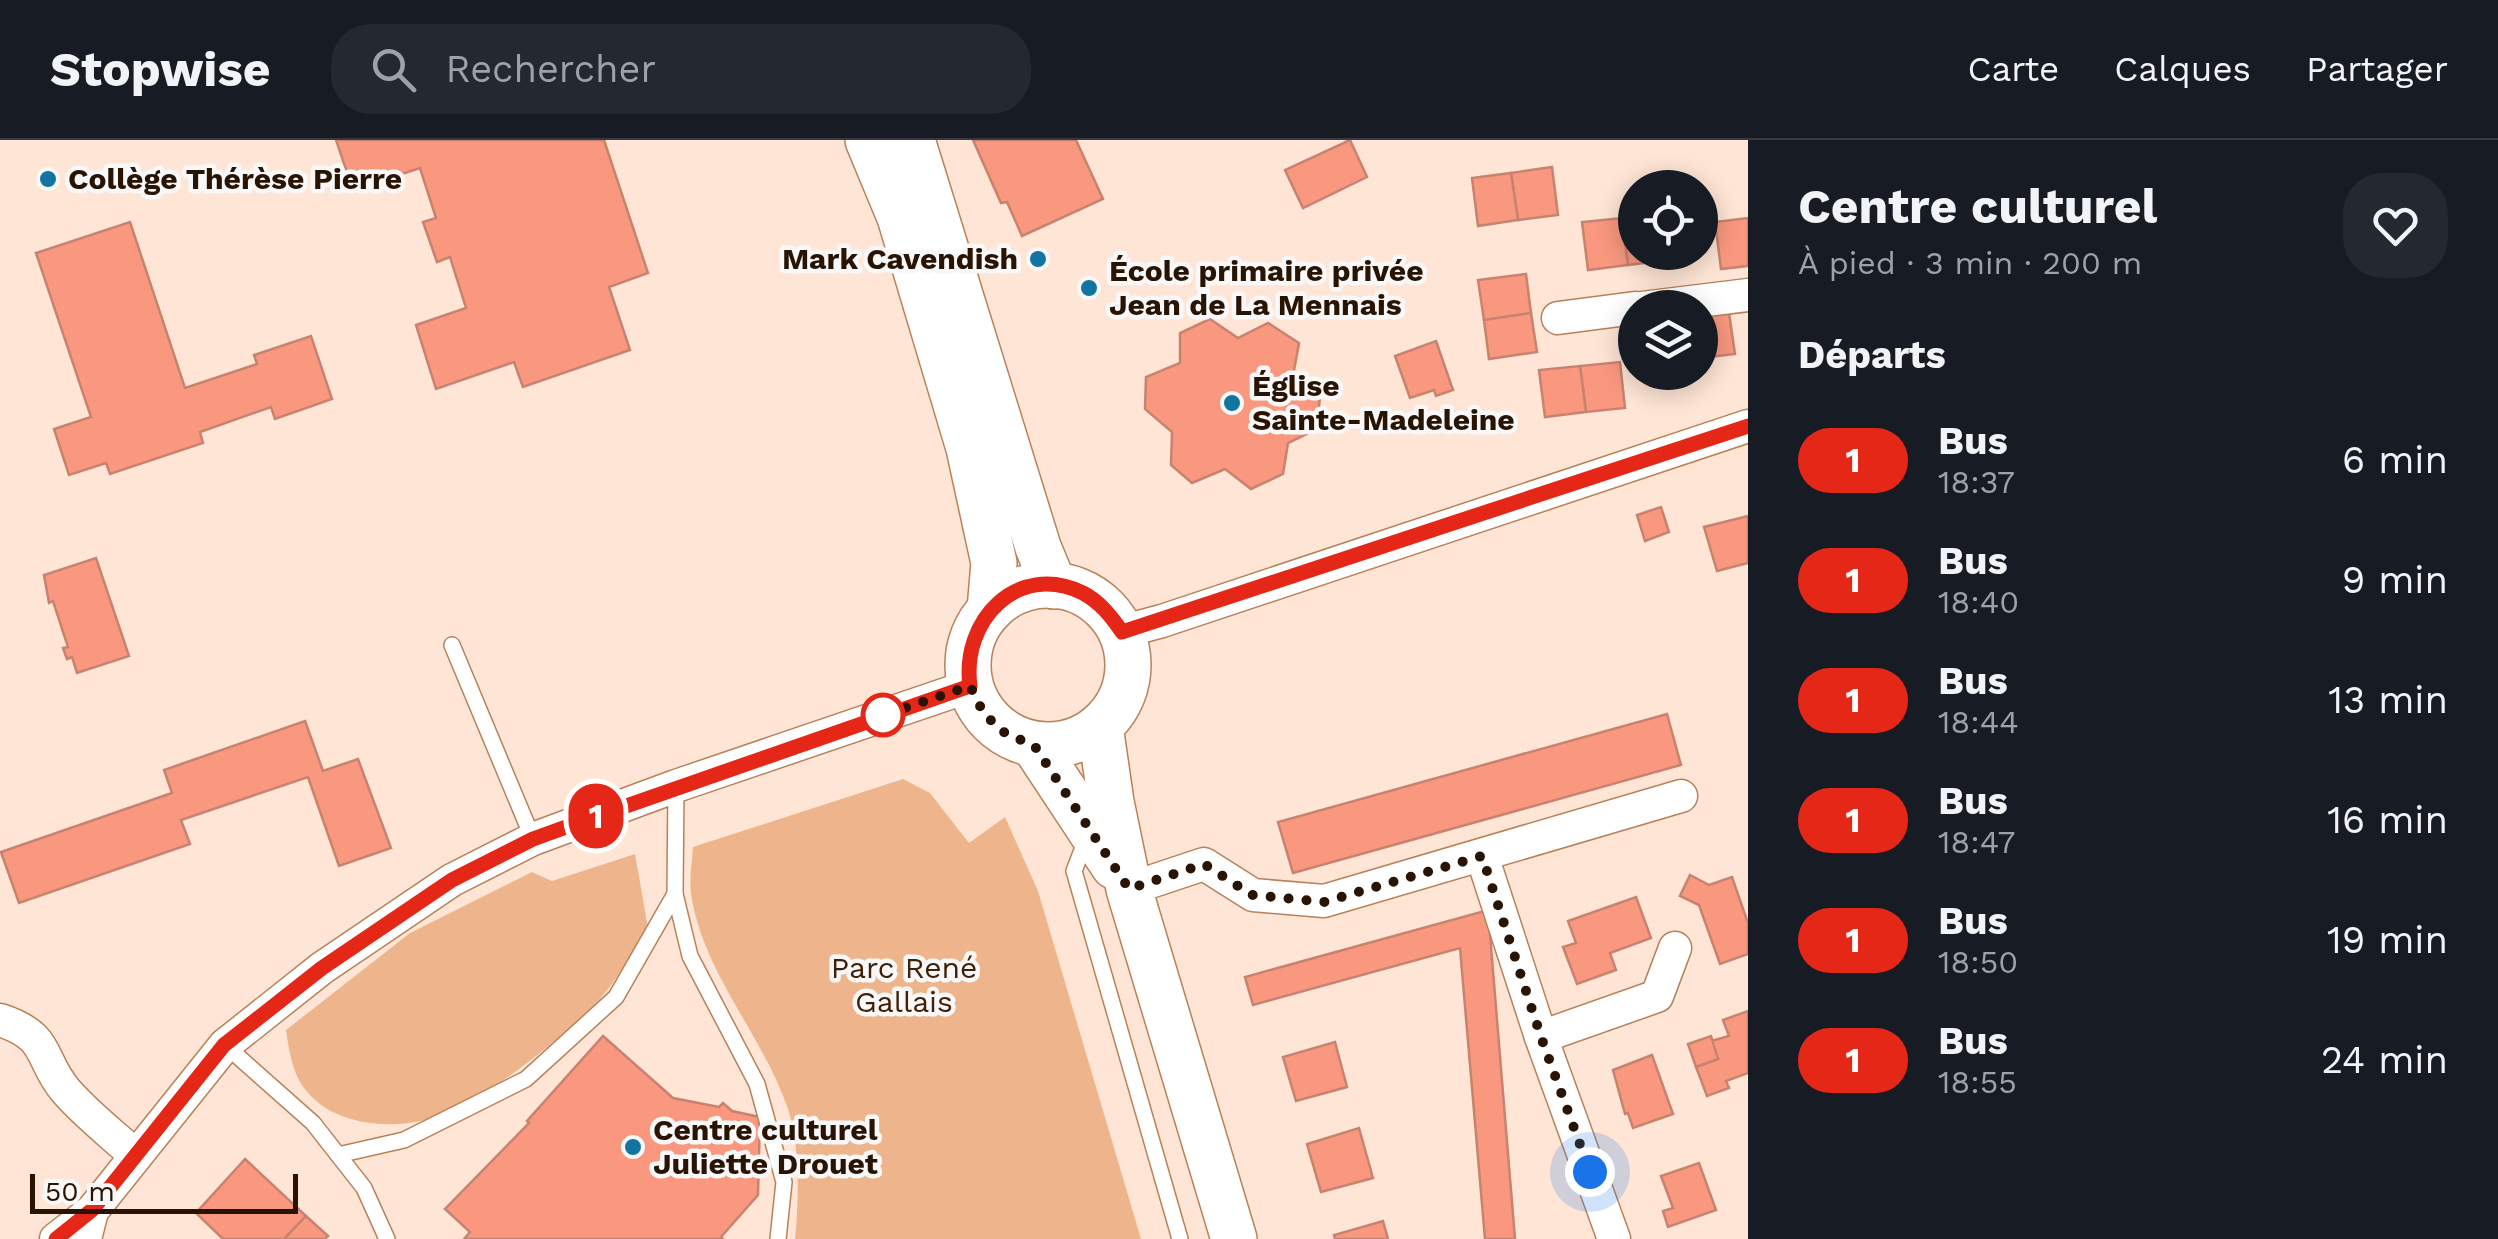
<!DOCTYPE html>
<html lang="fr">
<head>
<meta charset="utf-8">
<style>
	:root { --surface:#171b24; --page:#242831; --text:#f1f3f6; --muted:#9ea1a6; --line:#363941 }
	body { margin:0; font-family:"Work Sans",sans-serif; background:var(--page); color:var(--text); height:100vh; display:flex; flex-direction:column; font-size:38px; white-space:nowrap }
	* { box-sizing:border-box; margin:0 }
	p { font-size:32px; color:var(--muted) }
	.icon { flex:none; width:55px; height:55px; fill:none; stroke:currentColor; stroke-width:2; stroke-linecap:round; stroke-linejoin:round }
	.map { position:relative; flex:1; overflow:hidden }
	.drawer { display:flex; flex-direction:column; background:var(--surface); width:750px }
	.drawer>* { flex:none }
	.badge { padding:0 20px; border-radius:32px; font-size:35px; line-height:65px }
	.controls { position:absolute; left:1618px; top:30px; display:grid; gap:20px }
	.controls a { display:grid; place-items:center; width:100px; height:100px; border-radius:50%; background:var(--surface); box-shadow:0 5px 25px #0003; font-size:50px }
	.scale { position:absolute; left:30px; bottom:25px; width:268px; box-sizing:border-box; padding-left:10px; border:5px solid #291404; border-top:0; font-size:28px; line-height:35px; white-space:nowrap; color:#291404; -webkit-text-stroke:8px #f8f8f8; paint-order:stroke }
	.you { position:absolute; width:50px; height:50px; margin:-25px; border:8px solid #fff; border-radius:50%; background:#1a73e8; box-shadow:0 0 0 15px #1a73e833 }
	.map>.badge { position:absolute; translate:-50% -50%; box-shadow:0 0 0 5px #fff }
	h2 { padding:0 50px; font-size:38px; line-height:90px }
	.round { display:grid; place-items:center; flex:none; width:105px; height:105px; border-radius:40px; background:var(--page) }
	.head { display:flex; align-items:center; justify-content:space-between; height:170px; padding:0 50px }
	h1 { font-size:48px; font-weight:700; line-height:75px }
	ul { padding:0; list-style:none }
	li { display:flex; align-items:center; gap:30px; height:120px; padding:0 50px }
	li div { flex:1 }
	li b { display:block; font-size:38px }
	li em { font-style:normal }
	li .badge { min-width:110px; font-weight:700; text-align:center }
	header { display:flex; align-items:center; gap:60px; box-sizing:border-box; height:140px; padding:0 50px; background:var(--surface); border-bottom:2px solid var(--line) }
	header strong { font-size:48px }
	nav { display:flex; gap:55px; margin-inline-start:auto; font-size:35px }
	.search { width:700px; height:90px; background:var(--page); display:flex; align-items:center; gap:25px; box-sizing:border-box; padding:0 35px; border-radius:40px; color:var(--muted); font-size:38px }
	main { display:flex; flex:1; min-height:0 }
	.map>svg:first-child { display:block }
	.green { fill:#eeb58c }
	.building { fill:#f9987e; stroke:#c78370; stroke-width:2.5 }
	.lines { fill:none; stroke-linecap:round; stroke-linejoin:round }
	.lane-casing { stroke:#b98158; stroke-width:18 }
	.street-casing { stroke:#b98158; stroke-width:35 }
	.secondary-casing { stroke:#b98158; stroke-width:48 }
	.lane { stroke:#fff; stroke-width:15 }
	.street { stroke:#fff; stroke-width:32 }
	.secondary { stroke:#fff; stroke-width:45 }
	.line-casing { stroke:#fff; stroke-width:22 }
	.line { stroke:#e52718; stroke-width:15 }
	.walk { stroke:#291404; stroke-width:10; stroke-dasharray:0 18 }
	.poi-dot { fill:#1374a1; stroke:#f8f8f8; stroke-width:4 }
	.stop-dot { fill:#fff; stroke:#e52718; stroke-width:5 }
	.labels { text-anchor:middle; stroke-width:9; stroke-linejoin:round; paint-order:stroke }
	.poi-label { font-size:30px; font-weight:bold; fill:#291404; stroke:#f8f8f8; text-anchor:start }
	.park-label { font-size:30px; fill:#402006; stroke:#f8f8f8 }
</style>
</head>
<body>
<header>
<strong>Stopwise</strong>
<div class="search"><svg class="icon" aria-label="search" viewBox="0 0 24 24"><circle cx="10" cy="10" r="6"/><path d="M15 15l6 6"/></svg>Rechercher</div>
<nav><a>Carte</a><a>Calques</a><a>Partager</a></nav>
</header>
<main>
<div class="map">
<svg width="1748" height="1099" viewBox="0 0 1748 1099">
	<rect width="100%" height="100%" fill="#fee5d5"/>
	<g class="green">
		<path d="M903 639 930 653 969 703 1005 677 1038 751 1141 1099H795C799 1061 800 1005 788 969 763 895 702 832 691 753 689 738 692 722 693 707Z"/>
		<path d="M635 714 648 788C632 812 616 843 595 864 555 903 498 950 446 973 403 992 334 989 304 948 292 932 289 910 286 890L410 793 532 732 552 741Z"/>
	</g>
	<g class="building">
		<polygon points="336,0 604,0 648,133 609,147 630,210 523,247 514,222 436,249 416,185 466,168 450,117 437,122 423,82 436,78 420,28 353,50"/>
		<polygon points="973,0 1076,0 1103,59 1022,96 1007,62 1001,63"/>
		<polygon points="1350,0 1367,37 1303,68 1285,30"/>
		<polygon points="1552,27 1558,75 1518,80 1511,33"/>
		<polygon points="1511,33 1518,80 1478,86 1472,38"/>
		<polygon points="1635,76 1635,112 1667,112 1668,120 1628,125 1622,78"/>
		<polygon points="1622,78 1628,125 1588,130 1582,82"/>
		<polygon points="1748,78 1748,126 1721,129 1715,82"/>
		<polygon points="130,82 185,248 257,224 254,215 311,196 332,259 275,279 271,267 200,292 203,303 110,334 106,323 69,335 54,289 91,277 36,113"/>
		<polygon points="1526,134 1531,173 1484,180 1478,140"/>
		<polygon points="1728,166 1735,214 1700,218 1700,170"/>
		<polygon points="1531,173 1537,212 1489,219 1484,180"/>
		<polygon points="1210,179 1238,198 1268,183 1299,203 1293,236 1320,256 1317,289 1288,303 1283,334 1251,349 1225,329 1192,343 1171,325 1172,292 1145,269 1146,237 1180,223 1180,193"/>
		<polygon points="1436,201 1453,250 1436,256 1434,250 1410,258 1395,216"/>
		<polygon points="1620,222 1625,268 1586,272 1580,226"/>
		<polygon points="1580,226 1586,272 1545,277 1539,230"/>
		<polygon points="1661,367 1669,392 1645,401 1637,375"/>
		<polygon points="1748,376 1748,423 1717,431 1704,387"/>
		<polygon points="96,418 129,516 77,533 72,517 67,519 63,508 68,507 53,461 49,463 44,435"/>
		<polygon points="1667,574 1681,625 1293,733 1278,682"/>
		<polygon points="305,581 323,631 358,619 391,708 339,726 308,637 181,680 190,704 19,763 1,712 172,653 164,630"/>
		<polygon points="1690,735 1709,745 1732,737 1748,783 1748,814 1720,824 1699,765 1680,756"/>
		<polygon points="1636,757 1651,798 1610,813 1616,830 1577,844 1563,807 1576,803 1568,781"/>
		<polygon points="1488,770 1515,1099 1485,1099 1460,808 1253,865 1245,837"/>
		<polygon points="1748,871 1748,933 1726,941 1729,948 1707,956 1696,927 1718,919 1711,901 1729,896 1723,880"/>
		<polygon points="603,896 673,958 719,967 723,963 732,971 760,977 758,1055 721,1097 723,1099 464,1099 470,1092 445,1069 529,983 527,981"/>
		<polygon points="1711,896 1718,919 1696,927 1688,904"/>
		<polygon points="1335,902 1347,947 1296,961 1283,917"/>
		<polygon points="1652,915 1673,974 1633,988 1628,973 1625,974 1613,930"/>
		<polygon points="1359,988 1373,1038 1321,1052 1307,1004"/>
		<polygon points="245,1019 306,1076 284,1099 223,1099 196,1073"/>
		<polygon points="1699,1023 1716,1070 1668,1087 1663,1071 1673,1068 1661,1036"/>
		<polygon points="306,1076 328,1096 325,1099 284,1099"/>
		<polygon points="1383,1081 1388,1099 1335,1099 1334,1095"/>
	</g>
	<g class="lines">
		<defs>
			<g id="lane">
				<polyline points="452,505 533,699"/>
				<polyline points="676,646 675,754 690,816 757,944 784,1042 778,1099"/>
				<polyline points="1087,697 1074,731 1180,1099"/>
				<polyline points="225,905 313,983 364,1048 387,1099"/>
				<polyline points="338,1015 404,1000 526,939 616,857 675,754"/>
			</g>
			<g id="street">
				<polyline points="1642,168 1748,155"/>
				<polyline points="1558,178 1635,168"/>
				<polyline points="1121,492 1162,481 1748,286"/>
				<polyline points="1482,716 1541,897 1614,1099"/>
				<polyline points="1129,749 1204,724 1253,755 1324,761 1681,656"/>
				<path d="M0 880C52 897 38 918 66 951 87 975 113 995 136 1016"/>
				<polyline points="1541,897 1657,856 1675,808"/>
				<polyline points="56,1099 92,1071"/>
				<polyline points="85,1099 92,1071 225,905 322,828 452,740 533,699 676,646 970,546"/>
			</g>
			<g id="secondary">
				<polyline points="868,0 900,77 969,308 994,423 990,470"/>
				<polyline points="912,0 1038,407 1054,446"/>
				<circle cx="1048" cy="525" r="80"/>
				<polyline points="1100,586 1111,662 1129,749 1234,1099"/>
				<polyline points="1034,605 1114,726"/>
			</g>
		</defs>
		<use href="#lane" class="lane-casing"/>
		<use href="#street" class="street-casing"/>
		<use href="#secondary" class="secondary-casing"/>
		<use href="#lane" class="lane"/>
		<use href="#street" class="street"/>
		<use href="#secondary" class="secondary"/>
	</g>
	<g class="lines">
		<defs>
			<path id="line" d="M56 1099 92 1070 224 905 322 828 452 740 533 699 569 686 970 546C961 481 1017 421 1083 453 1100 462 1111 476 1122 492L1748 286"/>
		</defs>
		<use href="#line" class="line-casing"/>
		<use href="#line" class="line"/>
		<polyline class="walk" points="883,575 869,580 970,546 984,574 1006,594 1034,605 1129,749 1204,724 1252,755 1324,762 1482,716 1541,897 1590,1032"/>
	</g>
	<g class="poi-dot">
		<circle cx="48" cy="39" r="10"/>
		<circle cx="1038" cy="119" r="10"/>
		<circle cx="1089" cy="148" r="10"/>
		<circle cx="1232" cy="263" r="10"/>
		<circle cx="633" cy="1007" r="10"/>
	</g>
	<circle class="stop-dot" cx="883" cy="575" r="20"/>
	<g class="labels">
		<g class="poi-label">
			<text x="68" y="49">Collège Thérèse Pierre</text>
			<text x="1018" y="129" text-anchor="end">Mark Cavendish</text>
			<text x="1109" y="141">École primaire privée<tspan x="1109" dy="34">Jean de La Mennais</tspan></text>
			<text x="1252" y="256">Église<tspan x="1252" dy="34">Sainte-Madeleine</tspan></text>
			<text x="653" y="1000">Centre culturel<tspan x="653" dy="34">Juliette Drouet</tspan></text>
		</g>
		<g class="park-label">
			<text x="904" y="838">Parc René<tspan x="904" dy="34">Gallais</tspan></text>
		</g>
	</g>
</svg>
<div class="controls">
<a><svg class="icon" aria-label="locate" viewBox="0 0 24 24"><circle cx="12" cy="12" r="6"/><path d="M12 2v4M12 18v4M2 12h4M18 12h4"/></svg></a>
<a><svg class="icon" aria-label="layers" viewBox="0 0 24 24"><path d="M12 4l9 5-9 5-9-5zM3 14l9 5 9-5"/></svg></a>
</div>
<div class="scale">50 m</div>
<div class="you" style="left:1590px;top:1032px"></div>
<b class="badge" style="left:596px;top:676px;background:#e52718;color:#fff">1</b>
</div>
<section class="drawer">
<div class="head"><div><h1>Centre culturel</h1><p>À pied · 3 min · 200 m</p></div><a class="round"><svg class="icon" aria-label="heart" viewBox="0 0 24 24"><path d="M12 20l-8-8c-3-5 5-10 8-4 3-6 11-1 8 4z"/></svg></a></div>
<h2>Départs</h2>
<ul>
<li><span class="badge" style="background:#e52718;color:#fff">1</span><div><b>Bus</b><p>18:37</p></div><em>6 min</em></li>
<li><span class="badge" style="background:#e52718;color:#fff">1</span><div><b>Bus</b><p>18:40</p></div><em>9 min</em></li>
<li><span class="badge" style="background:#e52718;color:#fff">1</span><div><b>Bus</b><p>18:44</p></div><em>13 min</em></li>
<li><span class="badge" style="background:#e52718;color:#fff">1</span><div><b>Bus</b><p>18:47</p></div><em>16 min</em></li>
<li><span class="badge" style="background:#e52718;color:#fff">1</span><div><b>Bus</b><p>18:50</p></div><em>19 min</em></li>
<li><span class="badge" style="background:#e52718;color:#fff">1</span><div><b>Bus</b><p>18:55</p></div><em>24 min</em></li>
</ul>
</section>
</main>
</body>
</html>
